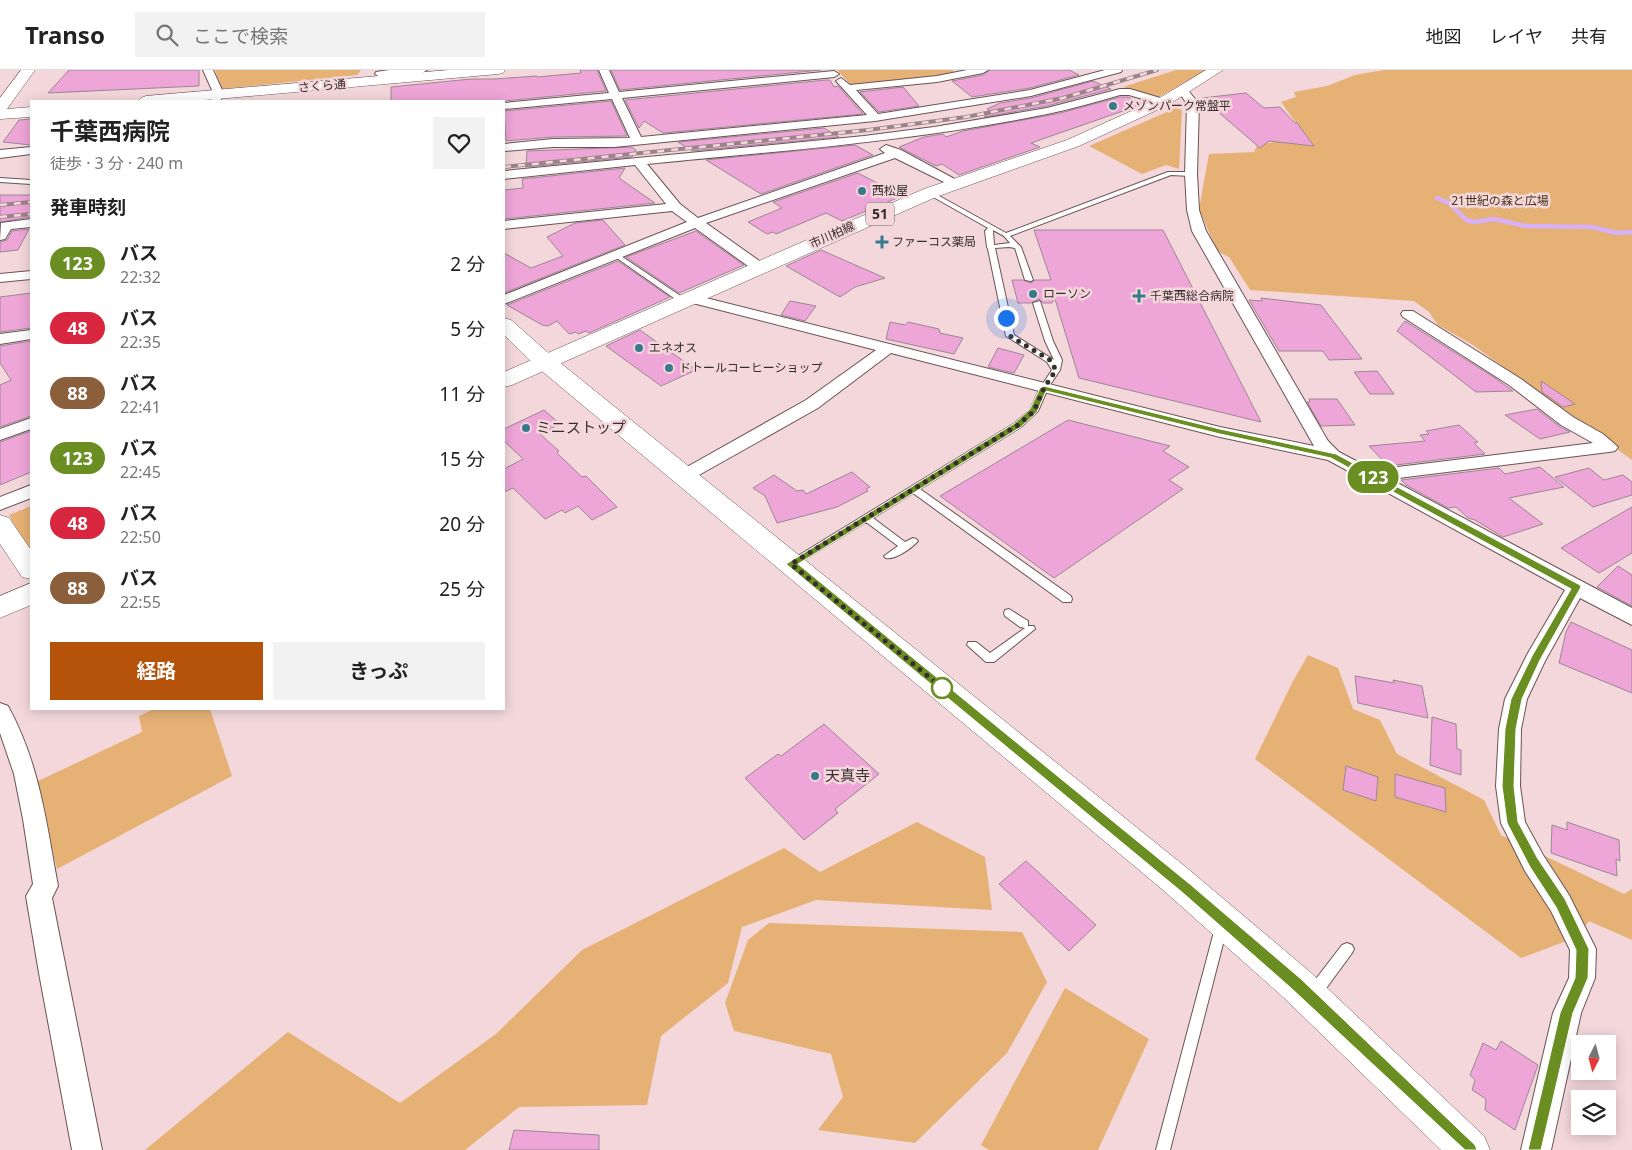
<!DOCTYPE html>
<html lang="ja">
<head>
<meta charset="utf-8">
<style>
	:root { --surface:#fff; --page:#f2f2f2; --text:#222; --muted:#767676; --line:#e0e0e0; --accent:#b45309 }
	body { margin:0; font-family:"Noto Sans","Noto Sans JP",sans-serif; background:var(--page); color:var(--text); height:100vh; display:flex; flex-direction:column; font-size:19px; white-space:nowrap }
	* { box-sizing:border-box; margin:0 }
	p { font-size:16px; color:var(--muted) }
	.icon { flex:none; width:28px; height:28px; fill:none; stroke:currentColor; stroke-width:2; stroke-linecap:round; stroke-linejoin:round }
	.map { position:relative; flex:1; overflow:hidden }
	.side { position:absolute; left:30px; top:30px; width:475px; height:610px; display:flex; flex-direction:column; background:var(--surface); border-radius:0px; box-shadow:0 2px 12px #0003 }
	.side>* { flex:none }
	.badge { padding:0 10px; border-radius:16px; font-size:18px; line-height:32px }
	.needle { width:32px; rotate:186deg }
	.tools { position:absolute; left:1571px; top:965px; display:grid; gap:10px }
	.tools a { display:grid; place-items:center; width:45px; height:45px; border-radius:0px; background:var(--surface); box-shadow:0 2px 12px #0003; font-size:25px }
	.you { position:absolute; width:25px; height:25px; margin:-12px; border:4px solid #fff; border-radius:50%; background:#1a73e8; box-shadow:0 0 0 8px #1a73e833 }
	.map>.badge { position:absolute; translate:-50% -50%; box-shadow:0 0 0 2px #fff }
	h2 { padding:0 20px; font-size:19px; line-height:45px }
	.round { display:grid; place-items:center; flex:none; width:52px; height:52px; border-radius:0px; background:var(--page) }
	.head { display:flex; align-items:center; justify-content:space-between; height:85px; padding:0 20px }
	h1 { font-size:24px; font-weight:700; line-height:38px }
	.action { display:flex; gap:10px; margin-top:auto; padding:10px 20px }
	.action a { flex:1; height:58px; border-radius:0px; background:var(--accent); color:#fff; font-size:20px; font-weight:700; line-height:58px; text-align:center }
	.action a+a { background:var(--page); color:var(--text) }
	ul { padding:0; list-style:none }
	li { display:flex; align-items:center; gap:15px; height:65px; padding:0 20px }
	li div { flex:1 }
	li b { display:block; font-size:19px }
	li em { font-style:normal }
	li .badge { min-width:55px; font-weight:700; text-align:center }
	header { display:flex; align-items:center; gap:30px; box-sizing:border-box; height:70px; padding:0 25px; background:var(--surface); border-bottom:1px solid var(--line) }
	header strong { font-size:24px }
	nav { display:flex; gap:28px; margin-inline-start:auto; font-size:18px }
	.search { width:350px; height:45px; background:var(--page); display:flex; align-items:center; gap:12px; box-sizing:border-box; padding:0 18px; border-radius:0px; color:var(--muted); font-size:19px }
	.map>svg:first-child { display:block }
	.green { fill:#e6b175 }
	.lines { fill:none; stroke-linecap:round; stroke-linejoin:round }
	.stream { stroke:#d7b0f8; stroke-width:4.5 }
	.building { fill:#eea5d7; stroke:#9c8795 }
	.lane-casing { stroke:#6a5356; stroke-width:2 }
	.street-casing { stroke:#6a5356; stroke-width:2 }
	.secondary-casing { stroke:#6a5356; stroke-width:1 }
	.primary-casing { stroke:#6a5356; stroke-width:1 }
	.lane { fill:#fff; fill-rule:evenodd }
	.street { fill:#fff; fill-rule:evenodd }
	.secondary { fill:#fff; fill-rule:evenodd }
	.primary { fill:#fff; fill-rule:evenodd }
	.rail-casing { stroke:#998588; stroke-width:4 }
	.rail { stroke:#f3d7db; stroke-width:2.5; stroke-dasharray:7; stroke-linecap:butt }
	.line { fill:#6b8e23; stroke:#fff }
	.walk { stroke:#372d2e; stroke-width:5; stroke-dasharray:0 9 }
	.poi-dot { fill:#387a8c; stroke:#f3d7db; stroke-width:2 }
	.stop-dot { fill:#fff; stroke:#6b8e23; stroke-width:2.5 }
	.labels { text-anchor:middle; stroke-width:5; stroke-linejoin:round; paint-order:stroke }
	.far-street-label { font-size:12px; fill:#372d2e; stroke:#f3d7db }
	.far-poi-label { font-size:12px; fill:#372d2e; stroke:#f3d7db; text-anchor:start }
	.far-park-label { font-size:12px; fill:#493114; stroke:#f3d7db }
	.shield { fill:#f3d7db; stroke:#6f6062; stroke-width:1 }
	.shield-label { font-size:14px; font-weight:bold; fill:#372d2e }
	.poi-label { font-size:15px; fill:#372d2e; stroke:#f3d7db; text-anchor:start }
</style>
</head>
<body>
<header>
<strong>Transo</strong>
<div class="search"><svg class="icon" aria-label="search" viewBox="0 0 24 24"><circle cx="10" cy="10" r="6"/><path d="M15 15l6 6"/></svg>ここで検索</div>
<nav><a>地図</a><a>レイヤ</a><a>共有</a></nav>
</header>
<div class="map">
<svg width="1632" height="1080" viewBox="0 0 1632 1080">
	<rect width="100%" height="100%" fill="#f3d7db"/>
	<g class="green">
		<polygon points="215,0 361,0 357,5 222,19"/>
		<polygon points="837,0 952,0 956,3 856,15 850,14"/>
		<polygon points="1176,0 1206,0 1159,27 1123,17"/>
		<polygon points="1384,0 1632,0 1632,390 1473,275 1438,255 1429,242 1414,231 1250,220 1229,187 1217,181 1199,139 1209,84 1254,82 1258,74 1295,70 1304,64 1281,32 1296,27 1294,22 1327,16 1355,5"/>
		<polygon points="1176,38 1182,40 1179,99 1166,95 1142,104 1089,76"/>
		<polygon points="31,436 31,487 9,445"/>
		<polygon points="1308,585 1338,598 1353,639 1380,650 1397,684 1484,730 1501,765 1624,824 1632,819 1632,870 1589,851 1577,867 1521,888 1255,689 1292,613"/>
		<polygon points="154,639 210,639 232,706 57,799 36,712 142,662 139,646"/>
		<polygon points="917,752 985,787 992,840 816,830 742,857 728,913 661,966 647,1035 519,1037 465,1080 145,1080 288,962 400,1033 496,964 582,880 784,778 820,802"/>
		<polygon points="769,853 1022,862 1047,912 1007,983 915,1073 818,1060 843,1027 831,984 734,961 725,933 748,870"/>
		<polygon points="1065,918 1149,969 1098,1080 989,1080 981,1075"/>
	</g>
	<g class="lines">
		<polyline class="stream" points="1437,128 1449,133 1466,150 1474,152 1494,149 1526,156 1592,157 1617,163 1632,162"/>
	</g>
	<g class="building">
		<polygon points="69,0 199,0 199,16 48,23"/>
		<polygon points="580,0 597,0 606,21 504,31 391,31 391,17 471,9 494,9 537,6 537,7 581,3"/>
		<polygon points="611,0 821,0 620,20"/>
		<polygon points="990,0 1069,0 1079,5 1030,18 972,27 952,11 983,5"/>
		<polygon points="826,10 830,10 834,17 838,16 863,44 663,63 644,51 639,58 625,30"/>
		<polygon points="1093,11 1111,19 1047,36 984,47 991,42 987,39 1000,33 1031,28"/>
		<polygon points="903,17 919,36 879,42 860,22"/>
		<polygon points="1246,23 1264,38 1280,37 1295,53 1297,53 1314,76 1269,71 1260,78 1202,28"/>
		<polygon points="1120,27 1128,27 1143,34 1031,73 1040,77 959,105 942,94 936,96 899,77 924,67 943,64 946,67 963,61 1056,44"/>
		<polygon points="611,31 627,66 553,67 506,71 504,41"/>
		<polygon points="31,49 31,75 3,72 19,50"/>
		<polygon points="824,58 839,67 692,81 678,72"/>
		<polygon points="855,75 873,85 761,124 706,90"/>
		<polygon points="632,77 636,80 632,87 526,97 527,81"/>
		<polygon points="625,98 619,108 655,133 504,149 504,120 523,118 522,109"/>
		<polygon points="858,103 902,126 842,151 826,143 776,164 773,162 767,164 748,152 782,138 773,132"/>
		<polygon points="0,125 31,125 31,147 0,152"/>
		<polygon points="603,150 625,175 504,223 504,183 531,198 563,186 547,167 575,153"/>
		<polygon points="29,159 18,180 0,182 0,172 7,170 12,161"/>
		<polygon points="1034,160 1163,160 1261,352 1079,308 1055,229 1052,233 1043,233 1039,229 1031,233 1018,233 1012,210 1023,210 1031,213 1035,210 1051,210"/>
		<polygon points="696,161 744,195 679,223 626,187"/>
		<polygon points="821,180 885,208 855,217 840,227 786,196"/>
		<polygon points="618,191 670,227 589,263 586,261 578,264 576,262 569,264 557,251 548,256 542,255 507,235"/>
		<polygon points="31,223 31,258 0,262 0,227"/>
		<polygon points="1261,228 1321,235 1362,289 1329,290 1323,281 1279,281 1249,230 1262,231"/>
		<polygon points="790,231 816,236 805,251 781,245"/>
		<polygon points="1405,251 1495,308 1513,321 1476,322 1397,261"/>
		<polygon points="890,252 905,255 908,252 939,259 940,263 963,268 954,284 886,269"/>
		<polygon points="640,260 696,300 661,316 606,276"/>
		<polygon points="31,271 31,346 0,357 0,315 11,310 0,293 0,276"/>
		<polygon points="998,278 1024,285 1014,303 988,297"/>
		<polygon points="1377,301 1394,324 1370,324 1354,302"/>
		<polygon points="1541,311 1575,334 1563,337 1542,322"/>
		<polygon points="1309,329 1337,329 1355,355 1321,356 1307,332 1310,332"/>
		<polygon points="1537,339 1560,357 1570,362 1540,369 1505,345"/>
		<polygon points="544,340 560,354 540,364 559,381 557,383 582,407 586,406 617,437 592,450 578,436 565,443 562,440 545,449 513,418 504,422 504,399 523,389 504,371 504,359"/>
		<polygon points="1068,350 1170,376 1163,381 1189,397 1169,410 1183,419 1054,508 940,426"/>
		<polygon points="1459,355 1478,372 1474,373 1485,384 1388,396 1369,376 1425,371 1420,365 1429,364 1426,361"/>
		<polygon points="31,361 31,402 0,415 0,372"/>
		<polygon points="1540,397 1564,417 1509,428 1543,454 1503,467 1475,450 1468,448 1456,437 1448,438 1406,415 1401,410 1499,398 1505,404"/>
		<polygon points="1589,398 1604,410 1623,405 1632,412 1632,425 1593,437 1555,407"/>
		<polygon points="852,402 870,417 866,419 868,421 837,437 777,453 765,426 753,418 774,405 797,421 803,420 806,424"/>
		<polygon points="1632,437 1632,483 1599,503 1561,478"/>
		<polygon points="1618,496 1632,505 1632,536 1597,517"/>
		<polygon points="1571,552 1632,580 1632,623 1559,593 1566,562"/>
		<polygon points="1355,606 1394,613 1393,610 1422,616 1428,648 1358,633"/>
		<polygon points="1432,647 1456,654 1457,679 1461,680 1461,705 1430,695"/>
		<polygon points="824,654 879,704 835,739 838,743 804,770 745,708 778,684 781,686"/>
		<polygon points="1346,696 1378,707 1376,731 1343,720"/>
		<polygon points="1395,704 1445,718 1446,742 1395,727"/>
		<polygon points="1567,752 1619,770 1620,791 1616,789 1617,806 1551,783 1552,755 1567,760"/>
		<polygon points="1026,791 1096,855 1069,881 999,814"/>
		<polygon points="1501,971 1538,995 1515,1060 1485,1040 1486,1029 1472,1020 1475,1010 1470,1005 1483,973 1496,980"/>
		<polygon points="514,1060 599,1065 599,1080 509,1080"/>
	</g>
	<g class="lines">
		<defs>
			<g id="lane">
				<path d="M1168 102H1191L1194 104 1191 106 1171 105 1010 166 1021 177 1033 210 1031 211 1025 210 1015 178 1009 177 995 178 1014 265 1054 290 1045 271 1033 233 1040 231 1053 271 1062 290 1060 300 1048 318 1038 341 1021 357 920 419 1071 526 1072 529 1071 532H1063L913 423 873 448 905 472 913 468 916 469 918 471C912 478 895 490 886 488L884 486 898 476 866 452 794 496H788L786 494 788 492 1015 353 1030 340 1040 318 1052 300 1047 292 1006 266 988 179 987 177 985 161 988 158 928 124V122H932L1006 163ZM993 160 1004 166 1010 173 994 175Z"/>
				<polygon points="0,108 31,110 31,114 0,112"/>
				<polygon points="616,183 618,184 688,231 681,233 614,186 614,184"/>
				<polygon points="1009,539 1028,551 1028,556 1034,556 1035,559 994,592 986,592 967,575 968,572 976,572 990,583 1025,558 1020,557 1005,546 1004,543 1005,540"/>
				<polygon points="1221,852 1226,854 1227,858 1170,1080 1156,1080 1215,858 1216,854"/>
				<polygon points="1347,873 1352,875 1354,879 1352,883 1319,928 1314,930 1309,928 1307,923 1309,918 1342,875"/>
			</g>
			<g id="street">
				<polygon points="203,0 213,0 222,20 221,31 211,31 212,20"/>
				<polygon points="389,0 427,0 422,3 380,7 375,4 376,2"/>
				<polygon points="599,0 609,0 619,22 834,1 839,4 834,7 622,28 641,67 867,45 836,11 841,8 850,15 937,6 967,0 988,0 983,3 937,12 856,20 878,44 1030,20 1105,0 1122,0 1121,2 1031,26 875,51 614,77 553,77 504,81 504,74 553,69 630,68 612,29 504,39 504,33 609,23"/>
				<polygon points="1183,18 1187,19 1199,34 1197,104 1199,140 1206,161 1328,371 1339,382 1373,400 1593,373 1561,355 1509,315 1403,247 1401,244 1403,241 1413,241 1521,309 1573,347 1603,364 1618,377 1615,381 1609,382 1390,409 1632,538 1632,555 1580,528 1545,591 1527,629 1521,659 1520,716 1525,752 1543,785 1569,825 1596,879 1595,908 1581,943 1551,1080 1521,1080 1553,943 1569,908 1570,880 1551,841 1525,801 1501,753 1496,716 1499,659 1505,629 1528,583 1565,520 1328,390 1220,367 891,283 818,338 690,410 684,412 678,410 675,406 678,402 806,330 876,280 685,231 683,228 685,225 690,224 1220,357 1314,376 1192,161 1187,140 1185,104 1187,34 1178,21"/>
				<path d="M1120 19H1130L1167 30 1168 32 1163 35 1129 25H1120C1096 32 1071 39 1047 44 915 71 780 81 647 94L680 134 698 148 885 83 880 79 886 75 901 80 962 113 956 117 952 116 895 88 706 153 765 195 767 198 765 201H755L695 158 504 234V225L687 152 672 141 504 159V151L666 134 635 95 504 109V101L864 66 934 57 1047 38Z"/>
				<polygon points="31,77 31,84 0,88 0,80"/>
				<polygon points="31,149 31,157 11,159 5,169 0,170 1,153"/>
				<polygon points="31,201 31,209 0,212 0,204"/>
				<polygon points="31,260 31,269 0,274 0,264"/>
				<polygon points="31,348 31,359 0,370 0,359"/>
				<polygon points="31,415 31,428 0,440 0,427"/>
				<path d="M0 633 8 636C40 695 46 751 58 816L52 828 102 1080H72L39 903 26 826 33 814 23 749 14 704 0 663Z"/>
			</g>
			<g id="secondary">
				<polygon points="21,0 35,0 7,39 31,37 31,47 0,49 0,28"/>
				<polygon points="449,0 505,0 503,3 498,4 194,31 138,31 141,28 146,26"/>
				<polygon points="504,248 511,250 553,287 1187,798 1309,901 1484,1066 1490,1080 1441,1080 1283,927 1163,820 537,297 504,265"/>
				<polygon points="0,445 9,448 31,480 31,509 22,507 0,474"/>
			</g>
			<g id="primary">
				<polygon points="1206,0 1223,0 1168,35 1079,76 936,127 512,315 504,317 504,302 924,119 1067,70 1158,29"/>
				<polygon points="31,513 31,535 0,548 0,526"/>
			</g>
		</defs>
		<use href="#lane" class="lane-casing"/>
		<use href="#street" class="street-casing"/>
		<use href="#secondary" class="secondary-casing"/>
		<use href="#primary" class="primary-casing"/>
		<use href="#lane" class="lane"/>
		<use href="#street" class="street"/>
		<use href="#secondary" class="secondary"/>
		<use href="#primary" class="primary"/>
		<defs>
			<g id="rail">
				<polyline points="504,97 868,60 966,47 1063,28 1157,0"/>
				<polyline points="0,135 31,132"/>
				<polyline points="0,147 31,144"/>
			</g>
		</defs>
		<use href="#rail" class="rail-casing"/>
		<use href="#rail" class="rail"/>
	</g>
	<polygon class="line" points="1044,316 1220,359 1336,384 1580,515 1581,517 1540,590 1522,629 1516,659 1514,716 1518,752 1538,789 1565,829 1589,879 1588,908 1573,943 1541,1080 1528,1080 1560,943 1575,908 1576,880 1556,837 1530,797 1507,753 1502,716 1505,659 1511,629 1532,586 1571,519 1331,388 1220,364 1046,321 1037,342 1021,357 798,494 1191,815 1301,909 1475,1075 1477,1080 1465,1080 1291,918 1183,823 786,494 1015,353 1030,339 1040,318"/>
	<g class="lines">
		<polyline class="walk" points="942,618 945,620 791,494 1018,355 1034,341 1044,318 1056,300 1050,290 1010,266 1006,248"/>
	</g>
	<g class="poi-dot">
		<circle cx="1113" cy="36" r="5"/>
		<circle cx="862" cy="121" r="5"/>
		<path d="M879.5 164.5h5v5h5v5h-5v5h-5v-5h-5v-5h5z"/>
		<circle cx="1033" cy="224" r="5"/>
		<path d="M1136.5 218.5h5v5h5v5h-5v5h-5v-5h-5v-5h5z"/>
		<circle cx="639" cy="278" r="5"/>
		<circle cx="669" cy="298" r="5"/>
		<circle cx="526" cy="358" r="5"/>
		<circle cx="815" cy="706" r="5"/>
	</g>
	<circle class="stop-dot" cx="942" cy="618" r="10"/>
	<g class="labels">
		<g class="far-street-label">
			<text transform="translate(322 16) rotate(-5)" y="4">さくら通</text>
			<text transform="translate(832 165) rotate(-24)" y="4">市川柏線</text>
		</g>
		<g class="far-poi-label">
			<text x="1123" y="40">メゾンパーク常盤平</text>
			<text x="872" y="125">西松屋</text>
			<text x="892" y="176">ファーコス薬局</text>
			<text x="1043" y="228">ローソン</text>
			<text x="1150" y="230">千葉西総合病院</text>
			<text x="649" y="282">エネオス</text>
			<text x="679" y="302">ドトールコーヒーショップ</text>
		</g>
		<g class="far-park-label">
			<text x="1500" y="135">21世紀の森と広場</text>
		</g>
		<rect class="shield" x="866" y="132.5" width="28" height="23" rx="4"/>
		<g class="shield-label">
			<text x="880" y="149">51</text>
		</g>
		<g class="poi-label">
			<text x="536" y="363">ミニストップ</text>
			<text x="825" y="711">天真寺</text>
		</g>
	</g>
</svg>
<div class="tools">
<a><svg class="needle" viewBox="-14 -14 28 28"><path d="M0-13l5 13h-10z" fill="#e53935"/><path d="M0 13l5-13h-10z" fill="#767676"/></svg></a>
<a><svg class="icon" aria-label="layers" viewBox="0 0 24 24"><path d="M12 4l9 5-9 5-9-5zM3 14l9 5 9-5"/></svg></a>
</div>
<div class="you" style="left:1006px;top:248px"></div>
<b class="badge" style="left:1373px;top:407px;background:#6b8e23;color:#fff">123</b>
<section class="side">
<div class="head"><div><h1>千葉西病院</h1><p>徒歩 · 3 分 · 240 m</p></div><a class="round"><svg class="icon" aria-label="heart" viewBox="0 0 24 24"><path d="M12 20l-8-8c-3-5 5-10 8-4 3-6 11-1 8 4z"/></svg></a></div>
<h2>発車時刻</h2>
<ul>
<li><span class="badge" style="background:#6b8e23;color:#fff">123</span><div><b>バス</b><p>22:32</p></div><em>2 分</em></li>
<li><span class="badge" style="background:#d7263d;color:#fff">48</span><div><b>バス</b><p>22:35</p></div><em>5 分</em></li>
<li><span class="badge" style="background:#8b5e3c;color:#fff">88</span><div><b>バス</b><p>22:41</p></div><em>11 分</em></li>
<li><span class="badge" style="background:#6b8e23;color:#fff">123</span><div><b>バス</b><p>22:45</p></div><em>15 分</em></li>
<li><span class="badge" style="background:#d7263d;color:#fff">48</span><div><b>バス</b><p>22:50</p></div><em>20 分</em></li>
<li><span class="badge" style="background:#8b5e3c;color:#fff">88</span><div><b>バス</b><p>22:55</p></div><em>25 分</em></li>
</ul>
<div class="action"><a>経路</a><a>きっぷ</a></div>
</section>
</div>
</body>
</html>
